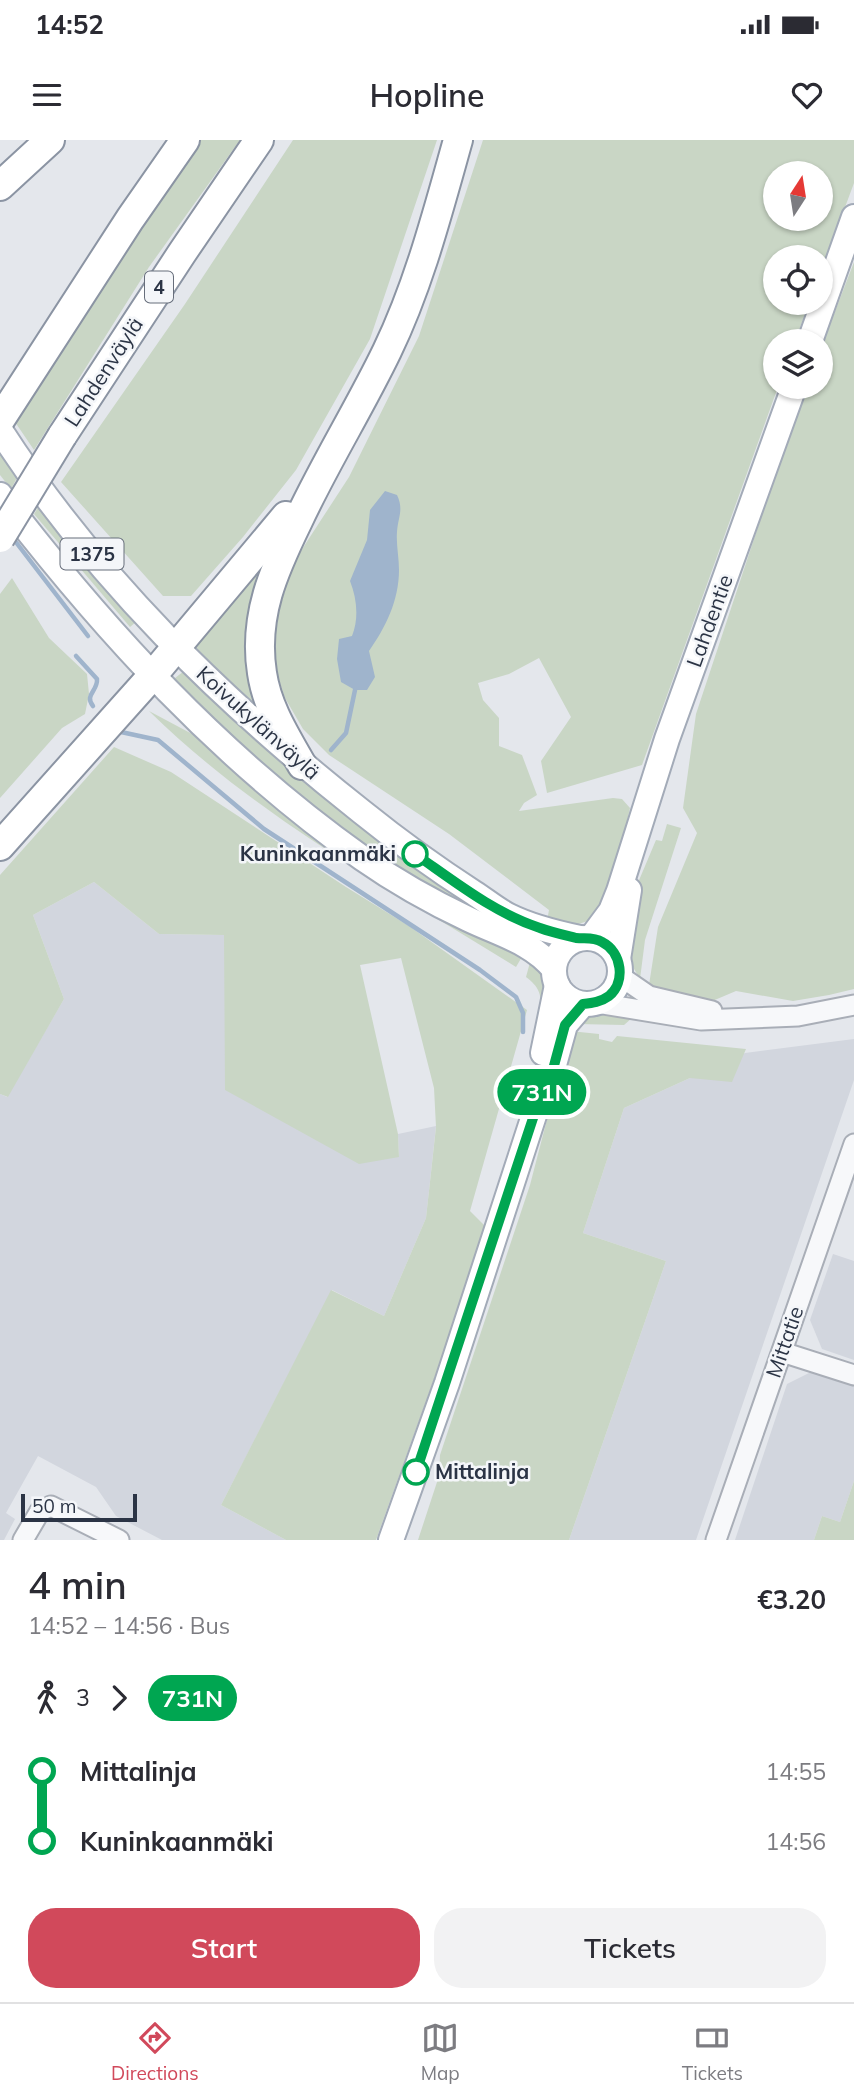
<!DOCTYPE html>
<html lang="en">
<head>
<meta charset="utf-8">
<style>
	:root { --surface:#fff; --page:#f2f2f3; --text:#2b2b33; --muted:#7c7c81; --line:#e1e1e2; --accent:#d1495b }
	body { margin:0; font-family:Mulish,sans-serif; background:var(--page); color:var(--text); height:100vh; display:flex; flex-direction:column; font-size:26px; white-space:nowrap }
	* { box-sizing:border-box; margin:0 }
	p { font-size:23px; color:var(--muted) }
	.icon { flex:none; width:38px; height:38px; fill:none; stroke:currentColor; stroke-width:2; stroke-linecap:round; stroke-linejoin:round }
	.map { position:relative; height:1400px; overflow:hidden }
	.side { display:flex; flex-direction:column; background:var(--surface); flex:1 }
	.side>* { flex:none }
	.badge { padding:0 14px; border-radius:23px; font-size:24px; line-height:46px }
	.needle { width:46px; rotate:12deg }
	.controls { position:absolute; left:763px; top:21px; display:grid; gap:14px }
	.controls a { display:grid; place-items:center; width:70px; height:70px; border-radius:50%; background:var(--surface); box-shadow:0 2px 5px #0004; font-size:35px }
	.scale { position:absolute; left:21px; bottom:18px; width:116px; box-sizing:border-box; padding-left:7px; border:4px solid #2b3445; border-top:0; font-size:19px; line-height:24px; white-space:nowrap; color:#2b3445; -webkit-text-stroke:5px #f4f6f9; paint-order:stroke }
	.map>.badge { position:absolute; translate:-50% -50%; box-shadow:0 0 0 4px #fff }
	.legs { display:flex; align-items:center; gap:10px; height:77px; padding:0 28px; font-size:23px }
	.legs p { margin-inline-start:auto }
	.headline { display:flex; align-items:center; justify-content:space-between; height:119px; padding:0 28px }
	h1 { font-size:38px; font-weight:600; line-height:52px }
	.primary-button { display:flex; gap:14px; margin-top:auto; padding:14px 28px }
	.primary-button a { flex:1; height:80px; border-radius:28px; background:var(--accent); color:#fff; font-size:28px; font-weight:600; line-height:80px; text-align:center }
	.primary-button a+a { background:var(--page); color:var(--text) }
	ul { padding:0 28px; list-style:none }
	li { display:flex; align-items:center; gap:24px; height:70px; font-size:26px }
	li i { display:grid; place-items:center; width:10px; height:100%; margin:0 9px; background:currentColor }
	li i::after { content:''; width:18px; height:18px; margin:-9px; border:5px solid; border-radius:50%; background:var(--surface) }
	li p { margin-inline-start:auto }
	li:first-child i { background:linear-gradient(#0000 50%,currentColor 0) }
	li:last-child i { background:linear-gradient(currentColor 50%,#0000 0) }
	.status { display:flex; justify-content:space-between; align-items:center; height:49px; padding:0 35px; background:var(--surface); direction:ltr }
	.status svg { height:19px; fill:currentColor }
	header { display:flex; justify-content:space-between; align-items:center; height:91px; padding:0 28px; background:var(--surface); font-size:32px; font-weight:600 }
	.tab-bar { display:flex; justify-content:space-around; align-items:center; height:98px; border-top:2px solid var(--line); background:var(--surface); font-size:19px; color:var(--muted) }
	.tab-bar a { display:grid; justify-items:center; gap:4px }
	.tab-bar .selected { color:var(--accent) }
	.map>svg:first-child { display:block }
	.built { fill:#d2d6de }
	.green { fill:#c9d6c5; fill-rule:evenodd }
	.water { fill:#9fb4cc }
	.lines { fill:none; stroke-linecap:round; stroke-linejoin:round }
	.stream { stroke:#9fb4cc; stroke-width:4.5 }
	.minor-casing { stroke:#a9aeb7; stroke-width:23 }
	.major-casing { stroke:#a3abb8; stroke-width:28 }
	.highway-casing { stroke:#8b94a3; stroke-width:32 }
	.minor { stroke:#f7f8fa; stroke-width:19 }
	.major { stroke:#fff; stroke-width:24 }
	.highway { stroke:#fff; stroke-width:28 }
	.highway-bridge-casing { stroke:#8b94a3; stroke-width:32; stroke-linecap:butt }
	.highway-bridge { stroke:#fff; stroke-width:28 }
	.line-1-casing { stroke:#fff; stroke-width:16 }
	.line-1 { stroke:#00a651; stroke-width:10 }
	.stop-1-dot { fill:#fff; stroke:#00a651; stroke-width:3.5 }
	.labels { text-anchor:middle; stroke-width:5; stroke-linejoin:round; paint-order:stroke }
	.shield { fill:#f4f6f9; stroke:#676e7b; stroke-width:2 }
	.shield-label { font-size:19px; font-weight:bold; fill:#2b3445 }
	.street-label { font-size:21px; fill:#2b3445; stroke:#f4f6f9 }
	.stop-label { font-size:21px; font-weight:bold; fill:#2b3445; stroke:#f4f6f9; text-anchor:end }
</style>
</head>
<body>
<div class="status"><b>14:52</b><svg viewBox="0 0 49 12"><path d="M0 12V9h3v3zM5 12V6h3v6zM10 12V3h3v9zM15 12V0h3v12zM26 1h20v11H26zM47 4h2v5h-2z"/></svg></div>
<header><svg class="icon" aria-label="menu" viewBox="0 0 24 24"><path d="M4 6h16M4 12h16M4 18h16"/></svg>Hopline<svg class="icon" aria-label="heart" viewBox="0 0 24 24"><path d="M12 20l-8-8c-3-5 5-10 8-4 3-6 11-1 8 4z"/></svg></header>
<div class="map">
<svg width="854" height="1400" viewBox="0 0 854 1400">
	<rect width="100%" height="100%" fill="#e4e7ec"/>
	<g class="built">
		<polygon points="94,742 159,794 224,795 399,1017 398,994 436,986 426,1078 384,1176 332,1150 221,1365 286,1400 162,1400 116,1376 96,1347 38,1316 6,1373 15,1379 4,1400 0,1400 0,954 7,957 64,859 33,775"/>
		<polygon points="854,899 854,940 696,1400 569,1400 666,1121 583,1093 624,968 745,913"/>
		<polygon points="833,1114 854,1121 854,1220 822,1209 810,1180"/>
		<polygon points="813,1231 854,1245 854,1341 840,1382 822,1376 814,1400 735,1400 787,1244"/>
	</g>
	<g class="green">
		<polygon points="197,0 240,0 149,127 34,310 15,282"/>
		<polygon points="293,0 437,0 370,199 296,330 243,397 191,456 163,456 61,342 185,164"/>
		<path d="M483 0H854V43L821 132V117H775V163H809L795 201H775V247H778L642 625 547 653 541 621 571 577 539 518 509 534 478 543 483 560 499 578V606L522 615 537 655 524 663 519 671 613 658 622 659 630 668 609 760 600 774 588 781 575 785 547 781 549 770 449 694 329 615 303 589 285 558 276 531 275 484 293 423 349 337 419 196ZM775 33H821V79H775Z"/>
		<polygon points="854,122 854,849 829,855 793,861 736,851 710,862 660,852 649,845 658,787 697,693 683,668 696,574 801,257 806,247 821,247 821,208"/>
		<polygon points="0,313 18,336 11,349 0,335"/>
		<polygon points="39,366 137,481 130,487 34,374"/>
		<polygon points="274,406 262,574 188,503"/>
		<polygon points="12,438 49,498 87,534 89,554 85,574 62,588 0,658 0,454"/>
		<polygon points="184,531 313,648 391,708 509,791 382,719 300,659 170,542"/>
		<path d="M149 571 194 595 293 680 526 810 516 827C390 749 256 676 149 571Z"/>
		<polygon points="114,607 171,632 346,747 409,786 527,870 470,1071 488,1089 376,1400 286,1400 221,1365 331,1150 384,1176 426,1078 436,987 434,948 401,818 360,825 398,994 399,1017 359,1024 225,950 224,795 159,794 94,742 33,775 64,859 8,957 0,954 0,735"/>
		<polygon points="667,684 681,688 645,800 640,839 630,822 637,745 656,700 662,701"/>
		<path d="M532 815C544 835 549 844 541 868 541 853 539 847 526 837Z"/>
		<polygon points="603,871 632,878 624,885 577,884 582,876"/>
		<polygon points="570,891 599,894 599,899 612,902 617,896 746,909 732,942 690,938 624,968 583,1093 666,1121 569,1400 418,1400 439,1336 440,1315 530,1045"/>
		<polygon points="854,1341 854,1400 814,1400 822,1376 840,1382"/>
	</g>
	<path class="water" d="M385 351 397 355C404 370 398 377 397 392 396 404 399 417 399 430 399 460 386 487 369 511L375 537 367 550H355L341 542 337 519 339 499 352 496C359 478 357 459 350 441L367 400 370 370Z"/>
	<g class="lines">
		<g class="stream">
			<polyline points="12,397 88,496"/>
			<path d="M76 516 97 539C98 551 84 555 93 566"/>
			<polyline points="121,592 158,600 264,689 480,830 516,857 523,873 523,892"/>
			<polyline points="331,610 346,593 355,550"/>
		</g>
		<defs>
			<g id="minor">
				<polyline points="620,836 649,856 712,871"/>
				<polyline points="597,863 701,880 798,876 854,865"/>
				<polyline points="782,1212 854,1235"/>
				<polyline points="23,1400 40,1371 51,1366 119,1400"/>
				<polyline points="716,1400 854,1004"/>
			</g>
			<g id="major">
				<polyline points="810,201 854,77"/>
				<path d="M0 290C96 439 224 563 362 672 398 701 435 728 474 753 485 760 497 770 509 776 531 787 556 793 580 798"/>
				<path d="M0 355C105 492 221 618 362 718 395 741 432 762 468 779 499 794 532 802 554 829"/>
				<polyline points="591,798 611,771 619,751 667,599 794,247"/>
				<circle cx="587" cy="831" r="33"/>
				<polyline points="618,819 629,750"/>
				<polyline points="543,913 557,845"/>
				<polyline points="391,1400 447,1243 539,960 552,932 565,885 583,864"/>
			</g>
			<g id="highway">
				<polyline points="0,46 50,0"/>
				<polyline points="0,280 130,79 185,0"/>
				<polyline points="62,296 182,113 259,0"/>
				<path d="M302 625C285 595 267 567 262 533 253 476 274 430 298 381 325 323 359 269 387 211 419 145 438 71 458 0"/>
				<polyline points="0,706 152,536 286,376"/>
			</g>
		</defs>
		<use href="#minor" class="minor-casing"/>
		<use href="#major" class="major-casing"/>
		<use href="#highway" class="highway-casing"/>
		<use href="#minor" class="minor"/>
		<use href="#major" class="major"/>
		<use href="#highway" class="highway"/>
		<defs>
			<polyline id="highway-bridge" points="0,398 62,296"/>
		</defs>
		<use href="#highway-bridge" class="highway-bridge-casing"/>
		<use href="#highway-bridge" class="highway-bridge"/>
	</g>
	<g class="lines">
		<defs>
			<path id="line-1" d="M415 714C454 741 494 773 540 788 551 792 564 795 576 798 585 799 594 797 602 802 622 812 626 842 609 856 601 862 592 863 583 864L565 885 552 933 539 960 416 1332"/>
		</defs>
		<use href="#line-1" class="line-1-casing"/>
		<use href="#line-1" class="line-1"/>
	</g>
	<g class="stop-1-dot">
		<circle cx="415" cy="714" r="12"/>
		<circle cx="416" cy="1332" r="12"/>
	</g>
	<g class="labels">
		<g class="shield">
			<rect x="145" y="131.5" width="28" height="31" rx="5"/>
			<rect x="60.5" y="398.5" width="63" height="31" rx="5"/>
		</g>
		<g class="shield-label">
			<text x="159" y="154">4</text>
			<text x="92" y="421">1375</text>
		</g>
		<g class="street-label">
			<text transform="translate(104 232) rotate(-57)" y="7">Lahdenväylä</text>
			<text transform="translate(710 481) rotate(-70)" y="7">Lahdentie</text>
			<text transform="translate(258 583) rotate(42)" y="7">Koivukylänväylä</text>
			<text transform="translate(785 1202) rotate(-71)" y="7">Mittatie</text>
		</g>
		<g class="stop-label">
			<text x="396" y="721">Kuninkaanmäki</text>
			<text x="435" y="1339" text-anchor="start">Mittalinja</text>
		</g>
	</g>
</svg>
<div class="controls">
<a><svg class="needle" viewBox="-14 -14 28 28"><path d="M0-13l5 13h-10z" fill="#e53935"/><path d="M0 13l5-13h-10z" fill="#7c7c81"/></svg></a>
<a><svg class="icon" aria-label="locate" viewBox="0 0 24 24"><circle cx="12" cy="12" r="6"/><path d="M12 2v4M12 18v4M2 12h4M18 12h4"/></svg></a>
<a><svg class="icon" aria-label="layers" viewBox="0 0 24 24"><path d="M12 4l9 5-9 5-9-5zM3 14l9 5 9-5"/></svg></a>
</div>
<div class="scale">50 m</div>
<b class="badge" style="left:542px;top:952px;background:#00a651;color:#fff">731N</b>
</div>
<section class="side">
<div class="headline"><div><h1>4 min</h1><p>14:52 – 14:56 · Bus</p></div><b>€3.20</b></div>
<div class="legs"><svg class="icon" aria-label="walk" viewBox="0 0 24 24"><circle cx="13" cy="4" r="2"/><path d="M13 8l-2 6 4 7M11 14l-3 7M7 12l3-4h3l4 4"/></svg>3<svg class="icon" aria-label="forward" viewBox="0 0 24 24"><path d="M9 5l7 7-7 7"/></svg><b class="badge" style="background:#00a651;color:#fff">731N</b></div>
<ul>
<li><i style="color:#00a651"></i><b>Mittalinja</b><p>14:55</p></li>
<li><i style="color:#00a651"></i><b>Kuninkaanmäki</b><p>14:56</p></li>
</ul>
<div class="primary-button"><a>Start</a><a>Tickets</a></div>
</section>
<nav class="tab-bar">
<a class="selected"><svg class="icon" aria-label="directions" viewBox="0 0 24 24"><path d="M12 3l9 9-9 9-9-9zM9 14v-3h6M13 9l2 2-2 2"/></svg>Directions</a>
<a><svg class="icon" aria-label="map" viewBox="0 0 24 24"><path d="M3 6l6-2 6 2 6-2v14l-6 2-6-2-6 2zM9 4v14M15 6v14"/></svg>Map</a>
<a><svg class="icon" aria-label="tickets" viewBox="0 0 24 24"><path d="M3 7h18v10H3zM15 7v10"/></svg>Tickets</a>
</nav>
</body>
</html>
